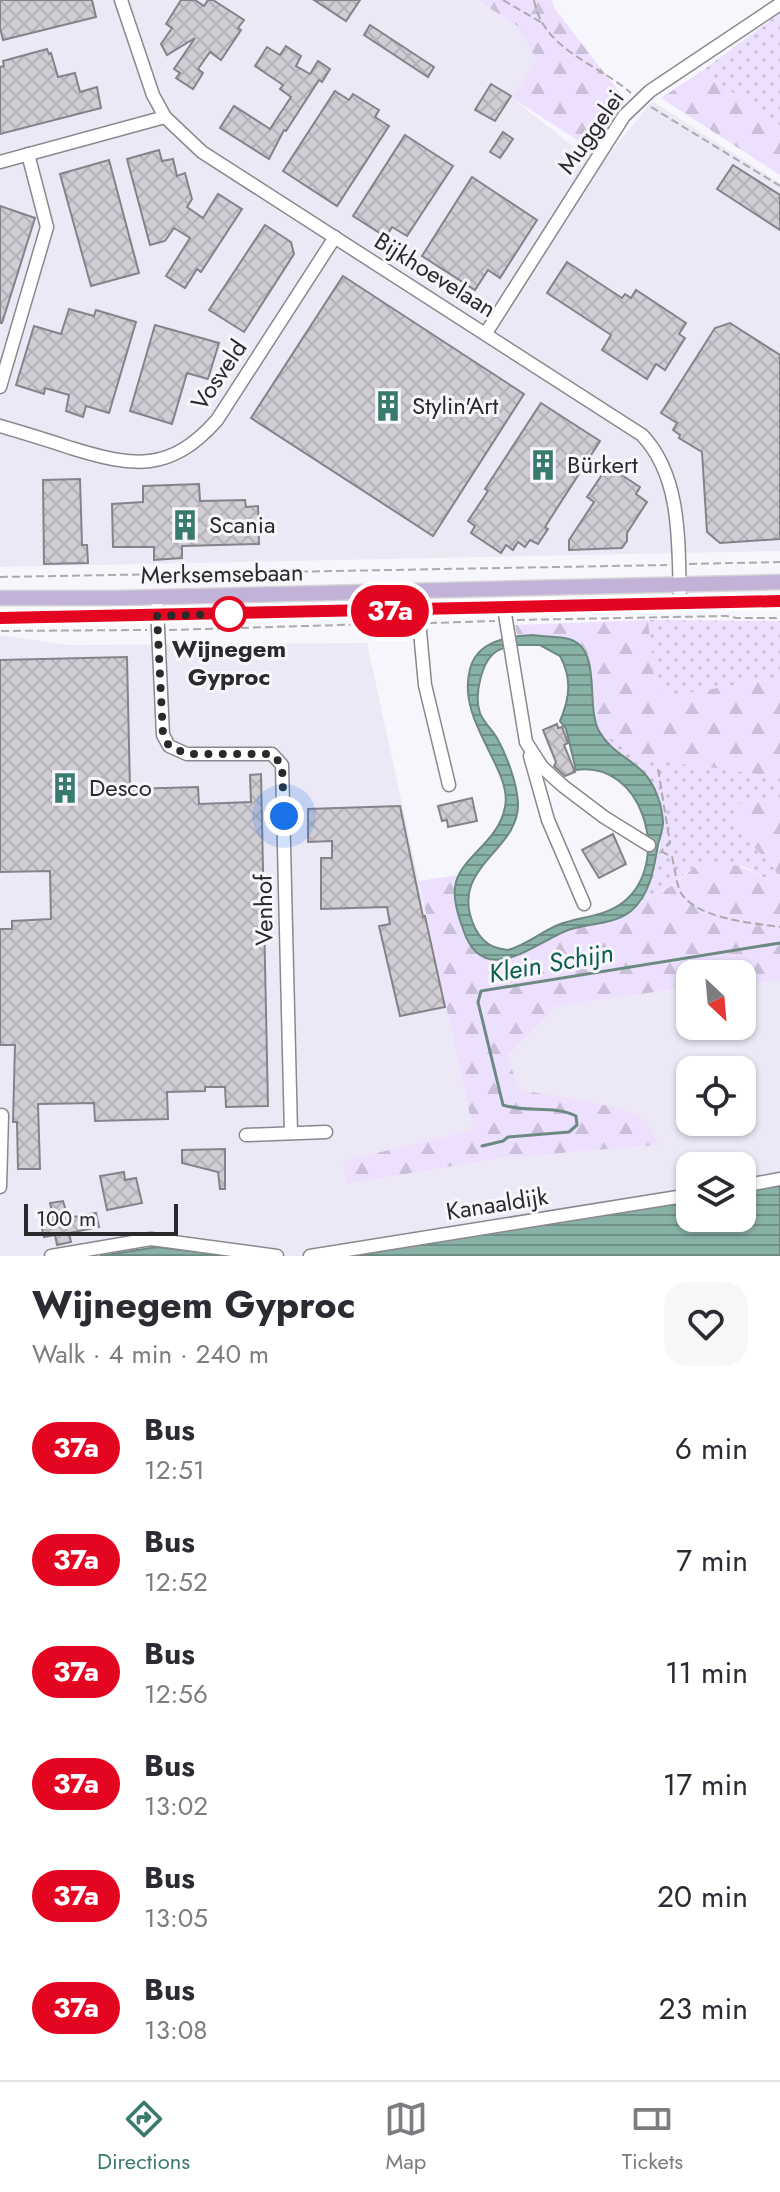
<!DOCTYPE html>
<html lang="en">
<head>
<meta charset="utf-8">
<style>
	:root { --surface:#fff; --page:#f7f7f7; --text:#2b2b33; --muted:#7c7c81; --line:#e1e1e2; --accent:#387a6b }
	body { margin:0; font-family:Jost,sans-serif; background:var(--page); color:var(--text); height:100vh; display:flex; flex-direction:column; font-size:30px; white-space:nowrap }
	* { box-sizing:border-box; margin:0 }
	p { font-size:26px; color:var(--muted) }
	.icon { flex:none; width:44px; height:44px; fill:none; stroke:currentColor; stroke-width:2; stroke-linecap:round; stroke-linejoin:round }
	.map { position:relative; height:1256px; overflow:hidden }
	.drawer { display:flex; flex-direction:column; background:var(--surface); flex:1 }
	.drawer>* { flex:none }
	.badge { padding:0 16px; border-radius:26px; font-size:28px; line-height:52px }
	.needle { width:52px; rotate:154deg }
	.fabs { position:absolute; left:676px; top:960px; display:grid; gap:16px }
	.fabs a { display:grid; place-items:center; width:80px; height:80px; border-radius:16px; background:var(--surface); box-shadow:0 2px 6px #0004; font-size:40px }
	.scale { position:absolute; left:24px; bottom:20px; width:154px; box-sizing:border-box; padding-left:8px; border:4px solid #2a292c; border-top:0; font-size:22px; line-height:28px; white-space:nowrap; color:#2a292c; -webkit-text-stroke:6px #f8f6fd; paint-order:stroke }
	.you { position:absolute; width:40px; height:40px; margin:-20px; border:6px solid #fff; border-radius:50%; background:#1a73e8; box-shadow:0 0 0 12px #1a73e833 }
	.map>.badge { position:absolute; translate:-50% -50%; box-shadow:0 0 0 4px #fff }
	.round { display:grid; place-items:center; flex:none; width:84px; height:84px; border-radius:24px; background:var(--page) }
	.head { display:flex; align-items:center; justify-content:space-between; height:136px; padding:0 32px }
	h1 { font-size:38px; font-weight:700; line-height:60px }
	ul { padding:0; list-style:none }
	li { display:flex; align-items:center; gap:24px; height:112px; padding:0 32px }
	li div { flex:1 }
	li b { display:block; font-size:30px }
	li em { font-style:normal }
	li .badge { min-width:88px; font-weight:700; text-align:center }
	.tabs { display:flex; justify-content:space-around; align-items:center; height:112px; border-top:2px solid var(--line); background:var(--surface); font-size:22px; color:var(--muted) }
	.tabs a { display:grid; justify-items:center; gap:4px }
	.tabs .selected { color:var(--accent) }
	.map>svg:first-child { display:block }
	.built { fill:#ede8f6; fill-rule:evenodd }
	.grass { fill:url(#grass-dots) }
	.forest { fill:url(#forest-firs) }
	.water { fill:url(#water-rules); stroke:#6c8982; stroke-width:2; fill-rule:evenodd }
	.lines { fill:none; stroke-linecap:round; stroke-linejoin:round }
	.stream { stroke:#6c8982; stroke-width:3 }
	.building { fill:url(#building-cross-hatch); stroke:#858389; stroke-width:2 }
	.minor-casing { stroke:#8a888e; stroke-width:15 }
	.major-casing { stroke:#d4d4d5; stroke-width:17 }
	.path { stroke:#abaaaf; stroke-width:2; stroke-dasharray:8 4; stroke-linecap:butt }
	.minor { stroke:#fff; stroke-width:12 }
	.major { stroke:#c2b2d8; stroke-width:14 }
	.line-casing { stroke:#fff; stroke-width:18 }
	.line { stroke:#e40521; stroke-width:12 }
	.walk { stroke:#2a292c; stroke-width:8; stroke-dasharray:0 14.4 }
	.stop-dot { fill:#fff; stroke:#e40521; stroke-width:4 }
	.labels { text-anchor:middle; stroke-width:6; stroke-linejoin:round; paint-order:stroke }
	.street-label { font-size:24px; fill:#2a292c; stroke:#f8f6fd }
	.poi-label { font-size:24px; fill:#2a292c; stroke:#f8f6fd; text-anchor:start }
	.stop-label { font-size:24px; font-weight:bold; fill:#2a292c; stroke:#f8f6fd }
	.water-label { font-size:26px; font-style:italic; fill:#0a5d4e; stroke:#f8f6fd }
</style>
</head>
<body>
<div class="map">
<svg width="780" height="1256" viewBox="0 0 780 1256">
	<defs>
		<pattern id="grass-dots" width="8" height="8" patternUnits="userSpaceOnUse" patternTransform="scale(2)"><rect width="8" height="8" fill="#ece0fe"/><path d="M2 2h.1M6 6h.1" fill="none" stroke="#cbc0da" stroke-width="1.8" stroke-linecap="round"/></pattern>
		<pattern id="forest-firs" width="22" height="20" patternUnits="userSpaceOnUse" patternTransform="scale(2)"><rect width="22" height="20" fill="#ece0fe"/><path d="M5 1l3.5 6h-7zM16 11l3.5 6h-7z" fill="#cbc0da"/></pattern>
		<pattern id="water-rules" width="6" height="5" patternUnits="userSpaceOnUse" patternTransform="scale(2)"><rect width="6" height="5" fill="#89b2a7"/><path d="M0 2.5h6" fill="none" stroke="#709188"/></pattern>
		<pattern id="building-cross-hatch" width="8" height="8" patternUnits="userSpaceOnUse" patternTransform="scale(2)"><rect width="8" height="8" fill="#d0ced4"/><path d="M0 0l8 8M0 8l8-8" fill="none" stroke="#b3b1b6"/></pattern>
	</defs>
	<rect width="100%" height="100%" fill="#f8f6fd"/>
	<g class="built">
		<polygon points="0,0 476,0 519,27 536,59 512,98 599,167 652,101 780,183 780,551 0,567"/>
		<path d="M0 635 68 645 367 643 473 1130 343 1161 345 1184 502 1158 657 1145 640 1117 596 1104 517 1090 508 1055 557 1006 690 987V1026H742V984L780 981V1185L742 1192V1166H690V1200L352 1256H233L158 1247 100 1256H0ZM690 1070H742V1122H690Z"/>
	</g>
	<g class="grass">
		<polygon points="780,13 780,126 702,71"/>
		<polygon points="648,620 780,621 780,677 666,697 655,684"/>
		<path d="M601 735 620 742 635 757 780 777V801L739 803 752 845 774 868 779 878 772 882 746 867 711 862 686 873 674 884 639 902C658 865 679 808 643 772 629 759 612 752 601 735Z"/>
	</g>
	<g class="forest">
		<polygon points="477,0 552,0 555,9 626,101 593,150 512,98 536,59 519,27"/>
		<polygon points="702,71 780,126 780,175 661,98"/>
		<path d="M648 620 655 684 666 697 780 677V777L634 757 620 742 601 735C586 706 598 675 581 646L533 635 517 636 515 625Z"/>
		<path d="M780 801V981L742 984V974H690V987L557 1006 508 1055 518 1090C542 1094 625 1105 642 1118 650 1125 655 1135 657 1145L502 1158 345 1184 343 1161 473 1130 419 881 459 875C453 890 455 907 461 923 483 991 526 946 568 930 587 923 609 925 627 914 632 910 636 905 641 902 651 895 663 891 673 885 685 877 693 865 709 862 730 860 754 871 771 882L779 878 774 868 752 845 736 820 739 803Z"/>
	</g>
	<g class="water">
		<path d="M533 635C545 637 558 636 569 639 603 649 585 706 599 731 610 751 628 757 643 772 655 784 662 805 663 822 663 830 660 837 658 845 654 868 650 895 631 911 614 925 588 923 568 930 533 944 483 990 463 929 458 915 452 897 456 882 463 856 499 841 505 807 513 769 456 722 470 669 477 641 508 636 533 635ZM515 645H540L560 656C572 678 570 698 560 721L566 729 576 770C642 760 671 858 627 899 608 917 581 916 558 925 541 932 526 945 508 950 491 948 483 943 475 928 446 867 520 852 518 803 517 783 507 756 497 738 492 729 484 723 480 713 474 696 481 661 497 651 502 648 509 646 515 645Z"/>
		<polygon points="780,1185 780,1256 352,1256 690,1200 690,1218 742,1218 742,1192"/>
		<polygon points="157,1247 233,1256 100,1256"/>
	</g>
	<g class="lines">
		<path class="stream" d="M482 1146 503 1141 508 1137 569 1132 577 1125 576 1116C554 1105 527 1113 503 1105L478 1002 481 991 780 943"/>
	</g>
	<g class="building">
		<polygon points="0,0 92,0 96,17 3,40 0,28"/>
		<polygon points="181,0 195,0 204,6 208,0 213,0 244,20 238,28 241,30 221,60 210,52 198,69 203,73 193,89 176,78 180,73 174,69 195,38 167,55 161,44 172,28 166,24"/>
		<polygon points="314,0 360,0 346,21"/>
		<polygon points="370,25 434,67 428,77 364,35"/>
		<polygon points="286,46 301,56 296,66 310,74 318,61 330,69 322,82 319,80 286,131 284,130 269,159 220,128 234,106 270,129 291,97 280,89 283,85 255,66 267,47 280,55"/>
		<polygon points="47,49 49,54 51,53 58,77 75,73 80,92 97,87 101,108 0,134 0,67 4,66 3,61"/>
		<polygon points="491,84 511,96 495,121 475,110"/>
		<polygon points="335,91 349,100 353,94 379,110 375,117 389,126 337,206 283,171"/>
		<polygon points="503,132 513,139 500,158 490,152"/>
		<polygon points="405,135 453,166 407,236 392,227 386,237 353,216"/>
		<polygon points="159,150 162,161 173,159 177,176 185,173 192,199 187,207 203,218 218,194 242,209 201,272 197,269 185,288 166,276 190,238 174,228 165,241 150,245 127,159"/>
		<polygon points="109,160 139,273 91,286 60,174"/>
		<polygon points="733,165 780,195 780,230 717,189"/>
		<polygon points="472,177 537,220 500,278 488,270 475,290 422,256"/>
		<polygon points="0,206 35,218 2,323 0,323"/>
		<polygon points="265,225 291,242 294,254 244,332 209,310"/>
		<polygon points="567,262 622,298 625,294 631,298 636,290 686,323 679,334 685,338 665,370 656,364 647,379 602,350 611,335 547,293"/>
		<polygon points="343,276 524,394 433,536 251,418"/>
		<polygon points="69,309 94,316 96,310 136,322 109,413 86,406 83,417 66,411 69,395 45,388 44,394 16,385 34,326 61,334"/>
		<polygon points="730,323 780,355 780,539 720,543 707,532 702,452 679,438 680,435 673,430 677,423 661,413 715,328"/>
		<polygon points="155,325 219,343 208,379 187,373 172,424 130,411"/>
		<polygon points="541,403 600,441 545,527 548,529 538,544 530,540 525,547 518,542 513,550 506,545 501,553 471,533 475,526 468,521 488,491 485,489"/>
		<polygon points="608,466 640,487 636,494 647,502 627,533 627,541 622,548 569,550 569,540 594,502 587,497"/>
		<polygon points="80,479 82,545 87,545 88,563 44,564 43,480"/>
		<polygon points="199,484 200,501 245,500 246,507 258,506 259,544 182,546 182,558 154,560 154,547 113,547 112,504 143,502 143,486"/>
		<polygon points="127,657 130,789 198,787 199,804 251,802 250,775 261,774 268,1106 226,1107 225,1087 205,1087 205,1091 167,1092 168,1119 95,1121 94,1103 38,1104 40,1169 18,1169 17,1122 13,1122 15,1045 0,1045 0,929 12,929 12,921 51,919 50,871 0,872 0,660"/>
		<polygon points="557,724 558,728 562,727 568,743 564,745 575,772 565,776 554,766 556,762 543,730"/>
		<polygon points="472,798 477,821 448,827 447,820 442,821 438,806"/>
		<polygon points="400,806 423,917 425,916 445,1007 400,1016 379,926 390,924 387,907 321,909 321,858 332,858 332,841 308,842 308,809"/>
		<polygon points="613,834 626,864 599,878 582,850"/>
		<polygon points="225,1149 225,1189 220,1189 218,1172 182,1163 182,1150"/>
		<polygon points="124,1172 125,1180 136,1178 142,1203 107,1210 100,1176"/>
		<polygon points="63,1201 68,1218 96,1213 99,1227 69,1233 71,1242 57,1245 55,1235 44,1237 41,1224 54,1220 50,1203"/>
	</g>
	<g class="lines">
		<defs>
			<g id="minor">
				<path d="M121 0 153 95 165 117 202 152 642 435C683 478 678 547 680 603"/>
				<polyline points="0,162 165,117"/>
				<polyline points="486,333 624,116 650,91 780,4"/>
				<polyline points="0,387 47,227 28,154"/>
				<path d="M0 426C24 433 47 440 71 448 133 467 170 473 217 420L335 237"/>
				<polyline points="157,607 163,735 169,746 187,754 272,754 282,765 291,1133"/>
				<polyline points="504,608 526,742 542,767 563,786 604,817 649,845"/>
				<polyline points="418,610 425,685 449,785"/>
				<polyline points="530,756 548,820 584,904"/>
				<polyline points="246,1135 326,1132"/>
				<polyline points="742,1186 780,1179"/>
				<polyline points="0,1187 2,1115"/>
				<polyline points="51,1256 151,1239 277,1256"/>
				<polyline points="310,1256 690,1195"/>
			</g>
			<g id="major">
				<polyline points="0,598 121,598 780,582"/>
				<polyline points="0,618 780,601"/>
			</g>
		</defs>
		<use href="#minor" class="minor-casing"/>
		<use href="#major" class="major-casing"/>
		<g class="path">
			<polyline points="503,0 544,24"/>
			<path d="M534 0C543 50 598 64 631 93"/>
			<polyline points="651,107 780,186"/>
			<polyline points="689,564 780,562"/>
			<polyline points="0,577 667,565"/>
			<polyline points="517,620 726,616 737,618 780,618"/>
			<polyline points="429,623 495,621"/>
			<polyline points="169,630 407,623"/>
			<polyline points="1,631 147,630"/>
			<polyline points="658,769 670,843 662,850"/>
			<path d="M661 851 672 857C675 868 676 884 681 893 697 919 753 923 780 927"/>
		</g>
		<use href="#minor" class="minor"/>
		<use href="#major" class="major"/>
	</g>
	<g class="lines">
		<defs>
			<polyline id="line" points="0,618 780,601"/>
		</defs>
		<use href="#line" class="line-casing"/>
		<use href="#line" class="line"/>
		<polyline class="walk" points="229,614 157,616 163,735 169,746 187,754 272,754 282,765 284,816"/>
	</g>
	<defs>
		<symbol id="building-bare" viewBox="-9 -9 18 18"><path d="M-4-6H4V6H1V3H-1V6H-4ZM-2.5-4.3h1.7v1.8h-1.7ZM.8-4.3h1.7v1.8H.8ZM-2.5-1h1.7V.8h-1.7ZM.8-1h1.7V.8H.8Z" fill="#387a6b" stroke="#f8f6fd" stroke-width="2.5" paint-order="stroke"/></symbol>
	</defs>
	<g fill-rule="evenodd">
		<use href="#building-bare" x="366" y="384" width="44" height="44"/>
		<use href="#building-bare" x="521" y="443" width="44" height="44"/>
		<use href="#building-bare" x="163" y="503" width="44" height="44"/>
		<use href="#building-bare" x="43" y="766" width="44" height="44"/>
	</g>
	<circle class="stop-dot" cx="229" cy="614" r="16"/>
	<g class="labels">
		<g class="street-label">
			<text transform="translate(591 132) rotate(-55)" y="8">Muggelei</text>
			<text transform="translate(435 275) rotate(32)" y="8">Bijkhoevelaan</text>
			<text transform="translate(219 375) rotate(-56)" y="8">Vosveld</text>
			<text transform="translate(222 574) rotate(-1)" y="8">Merksemsebaan</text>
			<text transform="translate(264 910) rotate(-91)" y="8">Venhof</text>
			<text transform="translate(497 1204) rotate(-9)" y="8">Kanaaldijk</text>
		</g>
		<g class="poi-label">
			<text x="412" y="414">Stylin'Art</text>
			<text x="567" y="473">Bürkert</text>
			<text x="209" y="533">Scania</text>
			<text x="89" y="796">Desco</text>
		</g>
		<g class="stop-label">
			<text x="229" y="657">Wijnegem<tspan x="229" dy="28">Gyproc</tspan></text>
		</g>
		<g class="water-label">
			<text transform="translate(551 963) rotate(-10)" y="9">Klein Schijn</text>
		</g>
	</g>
</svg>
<div class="fabs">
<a><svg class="needle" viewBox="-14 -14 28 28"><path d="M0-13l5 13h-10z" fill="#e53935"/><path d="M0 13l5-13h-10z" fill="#7c7c81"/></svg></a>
<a><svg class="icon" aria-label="locate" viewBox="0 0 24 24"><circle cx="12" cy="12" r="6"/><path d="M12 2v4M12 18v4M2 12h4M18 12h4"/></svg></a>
<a><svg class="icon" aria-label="layers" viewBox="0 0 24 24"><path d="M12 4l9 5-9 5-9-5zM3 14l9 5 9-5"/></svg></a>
</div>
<div class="scale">100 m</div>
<div class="you" style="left:284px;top:816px"></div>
<b class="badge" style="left:390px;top:611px;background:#e40521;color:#fff">37a</b>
</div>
<section class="drawer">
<div class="head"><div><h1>Wijnegem Gyproc</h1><p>Walk · 4 min · 240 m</p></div><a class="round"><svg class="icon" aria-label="heart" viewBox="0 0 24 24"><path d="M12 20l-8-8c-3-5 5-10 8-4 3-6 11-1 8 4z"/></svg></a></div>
<ul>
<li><span class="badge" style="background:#e40521;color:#fff">37a</span><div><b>Bus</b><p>12:51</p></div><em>6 min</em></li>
<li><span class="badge" style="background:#e40521;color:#fff">37a</span><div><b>Bus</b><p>12:52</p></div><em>7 min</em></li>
<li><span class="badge" style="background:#e40521;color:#fff">37a</span><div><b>Bus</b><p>12:56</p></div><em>11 min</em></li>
<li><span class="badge" style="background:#e40521;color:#fff">37a</span><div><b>Bus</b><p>13:02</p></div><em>17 min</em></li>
<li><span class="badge" style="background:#e40521;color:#fff">37a</span><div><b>Bus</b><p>13:05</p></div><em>20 min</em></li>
<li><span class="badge" style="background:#e40521;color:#fff">37a</span><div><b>Bus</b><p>13:08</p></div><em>23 min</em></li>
</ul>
</section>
<nav class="tabs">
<a class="selected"><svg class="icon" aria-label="directions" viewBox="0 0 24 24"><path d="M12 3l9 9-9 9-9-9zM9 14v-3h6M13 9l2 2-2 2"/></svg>Directions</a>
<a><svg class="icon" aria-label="map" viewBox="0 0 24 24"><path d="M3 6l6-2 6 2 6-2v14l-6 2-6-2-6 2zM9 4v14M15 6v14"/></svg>Map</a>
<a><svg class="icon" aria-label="tickets" viewBox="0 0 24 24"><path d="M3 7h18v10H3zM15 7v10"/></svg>Tickets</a>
</nav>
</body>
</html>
